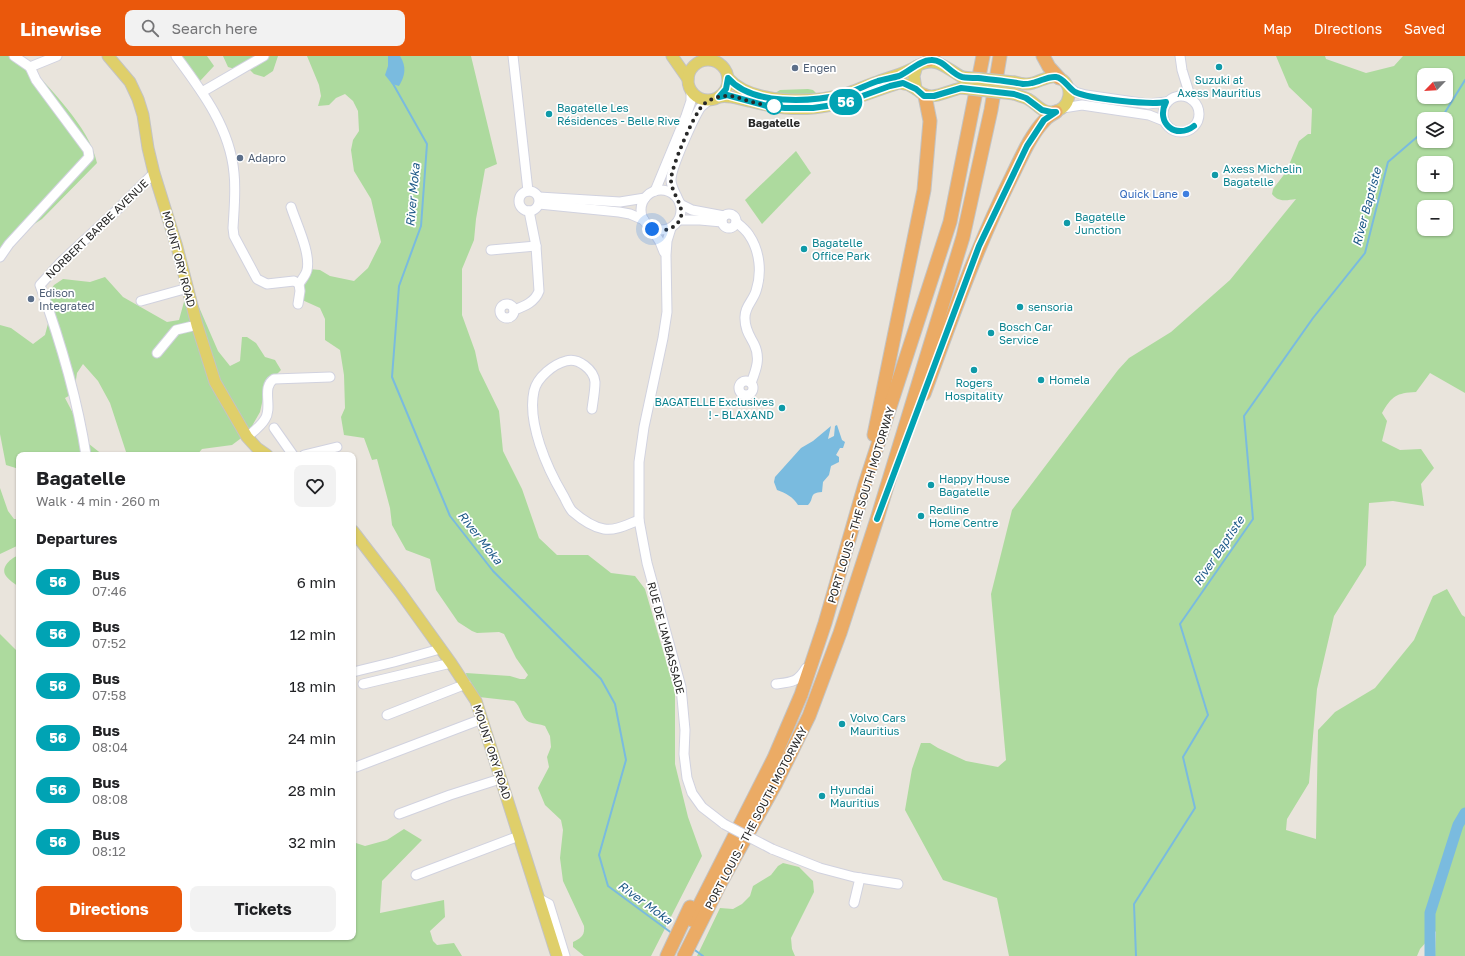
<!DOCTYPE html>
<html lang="en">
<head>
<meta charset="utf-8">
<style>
	:root { --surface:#fff; --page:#f2f2f2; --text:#202124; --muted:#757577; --accent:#ea580c }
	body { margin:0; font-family:"Golos Text",sans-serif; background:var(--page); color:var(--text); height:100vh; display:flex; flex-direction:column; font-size:15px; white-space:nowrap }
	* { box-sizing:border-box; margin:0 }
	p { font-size:13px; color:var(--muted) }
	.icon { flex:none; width:22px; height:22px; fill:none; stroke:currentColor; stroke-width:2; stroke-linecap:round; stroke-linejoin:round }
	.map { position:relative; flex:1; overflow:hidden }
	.panel { position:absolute; left:16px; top:396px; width:340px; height:488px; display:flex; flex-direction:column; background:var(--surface); border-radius:8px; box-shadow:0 1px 3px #0004 }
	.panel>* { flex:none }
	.badge { padding:0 8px; border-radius:13px; font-size:14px; line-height:26px }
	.needle { width:26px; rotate:245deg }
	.fabs { position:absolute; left:1417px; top:12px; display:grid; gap:8px }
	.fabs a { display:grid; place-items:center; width:36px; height:36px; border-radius:8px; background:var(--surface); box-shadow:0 1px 3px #0004; font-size:20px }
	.you { position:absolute; width:20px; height:20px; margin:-10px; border:3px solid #fff; border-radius:50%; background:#1a73e8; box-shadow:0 0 0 6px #1a73e833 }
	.map>.badge { position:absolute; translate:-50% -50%; box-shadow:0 0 0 2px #fff }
	h2 { padding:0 20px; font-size:15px; line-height:36px }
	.round { display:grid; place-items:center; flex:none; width:42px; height:42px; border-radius:8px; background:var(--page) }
	.overview { display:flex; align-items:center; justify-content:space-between; height:68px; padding:0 20px }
	h1 { font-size:19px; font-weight:700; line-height:30px }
	.button { display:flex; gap:8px; margin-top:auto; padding:8px 20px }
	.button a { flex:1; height:46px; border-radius:8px; background:var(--accent); color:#fff; font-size:16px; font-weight:700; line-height:46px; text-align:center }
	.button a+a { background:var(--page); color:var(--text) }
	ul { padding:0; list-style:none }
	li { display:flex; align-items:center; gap:12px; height:52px; padding:0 20px }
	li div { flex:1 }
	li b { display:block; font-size:15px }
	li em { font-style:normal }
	li .badge { min-width:44px; font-weight:700; text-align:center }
	header { display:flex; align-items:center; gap:24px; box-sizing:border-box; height:56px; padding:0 20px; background:var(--accent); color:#fff }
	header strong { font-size:19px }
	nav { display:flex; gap:22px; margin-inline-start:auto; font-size:14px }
	.search { width:280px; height:36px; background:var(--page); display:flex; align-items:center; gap:10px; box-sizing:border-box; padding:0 14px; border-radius:8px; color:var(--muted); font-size:15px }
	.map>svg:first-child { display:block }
	.green { fill:#adda9e; fill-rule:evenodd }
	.water { fill:#7abbdf }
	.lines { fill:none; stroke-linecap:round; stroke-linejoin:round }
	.stream { stroke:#7abbdf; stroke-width:2 }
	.river { stroke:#7abbdf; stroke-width:11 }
	.minor-casing { stroke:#d1d2df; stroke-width:11 }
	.major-casing { stroke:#c3c3c3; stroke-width:13 }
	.highway-casing { stroke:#c3c3c3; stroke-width:15 }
	.minor { stroke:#fff; stroke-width:9 }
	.major { stroke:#dfcf6a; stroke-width:11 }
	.highway { stroke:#ebab65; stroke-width:13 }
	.minor-bridge-casing { stroke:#d1d2df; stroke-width:11; stroke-linecap:butt }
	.major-bridge-casing { stroke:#c3c3c3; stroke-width:13; stroke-linecap:butt }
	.minor-bridge { stroke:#fff; stroke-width:9 }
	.major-bridge { stroke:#dfcf6a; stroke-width:11 }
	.line-casing { stroke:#fff; stroke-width:9 }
	.line { stroke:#00a3b4; stroke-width:6 }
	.walk { stroke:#282828; stroke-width:4; stroke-dasharray:0 7.2 }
	.culture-dot { fill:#0f9aa8; stroke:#fff; stroke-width:1.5 }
	.service-dot { fill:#5c6f8a; stroke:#fff; stroke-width:1.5 }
	.stop-dot { fill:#fff; stroke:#00a3b4; stroke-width:2 }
	.shop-dot { fill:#3f7fe0; stroke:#fff; stroke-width:1.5 }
	.labels { text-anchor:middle; stroke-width:3.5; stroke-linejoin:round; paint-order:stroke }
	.service-label { font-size:11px; fill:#4e5e75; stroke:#fff; text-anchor:start }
	.culture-label { font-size:11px; fill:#0d838f; stroke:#fff; text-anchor:start }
	.stop-label { font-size:11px; font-weight:bold; fill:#282828; stroke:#fff }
	.shop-label { font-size:11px; fill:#366cbe; stroke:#fff; text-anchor:end }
	.street-label { font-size:11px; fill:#282828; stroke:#fff }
	.water-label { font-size:12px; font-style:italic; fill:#1d5988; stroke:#fff }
</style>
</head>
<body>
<header>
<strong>Linewise</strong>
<div class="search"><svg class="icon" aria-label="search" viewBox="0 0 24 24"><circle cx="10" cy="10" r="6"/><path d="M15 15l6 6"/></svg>Search here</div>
<nav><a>Map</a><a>Directions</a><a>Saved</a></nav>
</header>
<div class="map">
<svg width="1465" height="900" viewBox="0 0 1465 900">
	<rect width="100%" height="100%" fill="#e9e4dc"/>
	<g class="green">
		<path d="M0 0H19L23 3C47 30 90 71 97 107L42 163 7 186 0 196Z"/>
		<polygon points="179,0 207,0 214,10 200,25"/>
		<polygon points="223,0 278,0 273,15 264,21 254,18 247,11 238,14 228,11"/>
		<path d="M307 0H471L497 108 485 113 476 163 474 184 462 213V259L475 295 479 314 499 355 503 395 522 433 539 482 557 499H588L611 517 635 520 645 533 675 636V708L688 761 702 800 651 900H584L573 891V886C581 882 585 880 584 870L563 825 560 802 563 774 561 764 545 749 538 732 549 711 547 701 551 691 550 680 545 670C540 668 534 668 529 666 521 662 521 650 514 645L479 641 467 622 466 617 510 620 520 623H525L528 619 516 602 504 578 499 576 477 577 472 575 458 566 436 534 430 503 406 494 392 469 390 452 377 403 372 404 364 382 344 379 341 361 345 352 344 319 340 294 325 284V263L320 252 300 243 301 233 309 213 320 214 330 220 354 225 368 212 381 186 371 143 354 115 351 94 353 84 359 75 358 55 353 45 345 38 336 42 329 49 318 50 321 40 319 29Z"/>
		<path d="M1276 0H1325L1326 3 1366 17 1394 10 1403 0H1465V337L1430 317 1416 336C1396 337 1392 340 1382 357L1387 365 1382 385 1400 394 1421 393 1434 412 1421 428 1424 450 1393 445 1369 447 1366 509 1334 560 1317 633 1309 727 1287 763 1286 774 1316 783 1318 674 1335 656 1375 632 1414 584 1433 540 1447 533 1462 559 1465 561V900H1435L1436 875 1420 893 1417 900H1009L997 842 943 824 905 754 912 713 921 687H930L938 692 966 705 998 711 1006 704 991 538 1012 454 1118 314 1129 302 1171 276 1230 224 1296 143C1287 144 1279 147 1272 138L1273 133 1286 116 1299 85 1308 78H1311L1312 53 1289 31ZM1424 19H1446V41H1424ZM1424 63H1446V85H1424ZM1424 107H1446V129H1424ZM1424 151H1446V173H1424Z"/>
		<polygon points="808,33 813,34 816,37 815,39 772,39 780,34"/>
		<polygon points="796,95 811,117 762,168 745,144"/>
		<polygon points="105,221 123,241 167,266 179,264 187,235 192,235 218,295 230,310 240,305 242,281 247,281 256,287 265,301 275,304 281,314 266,329 260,356 248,377 232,389 202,393 197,399 127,399 110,347 98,325 83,308 77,317 74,337 65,342 89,388 103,399 19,399 19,413 6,409 0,378 0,269 11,272 33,288 45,279 51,256 48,239 54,229 63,223 90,226"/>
		<polygon points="0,432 8,455 14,463 19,463 19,489 0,498"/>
		<path d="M19 499V531C15 528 9 524 6 520 0 511 11 502 19 499Z"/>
		<polygon points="0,578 19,597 19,881 353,881 353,786 365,790 387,784 404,773 422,784 382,825 380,857 444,844 445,861 430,875 433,885 437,889 454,887 462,900 0,900"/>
		<polygon points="783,807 799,811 813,825 814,836 791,882 792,893 795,900 697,900 720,852 733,853 742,848 750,840 753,830 771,819 778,810"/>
	</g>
	<g class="water">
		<path d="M388 0H400C407 11 405 20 399 30L392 28 385 19 388 10Z"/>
		<path d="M837 369 842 384 845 386 843 392H840L836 399 839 401V406L831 410 829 419 823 426 822 436C808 437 815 442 808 449H798C793 441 786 437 777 434L774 426 775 421 801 392 813 385 831 370 828 383 834 380 835 370Z"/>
	</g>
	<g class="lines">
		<g class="stream">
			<polyline points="392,26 427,88 421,170 399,230 392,321 450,460 493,515 601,623 615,648 626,704 599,799 608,830 673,878"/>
			<polyline points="1438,63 1444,58 1465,24"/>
			<polyline points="692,892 703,900"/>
			<polyline points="1136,900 1134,848 1195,752 1183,701 1208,659 1180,568 1253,463 1244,360 1313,262 1365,197 1388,106 1424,75"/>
		</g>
		<polyline class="river" points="1430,900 1430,857 1458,769 1465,757"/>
		<defs>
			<g id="minor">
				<polyline points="14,0 30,11 57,0"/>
				<path d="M176 0C202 35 230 72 234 117 236 135 234 154 233 172L234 180 257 223 267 228 294 225 299 228 300 235 298 248"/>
				<polyline points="513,0 528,135"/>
				<polyline points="1180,0 1182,14 1191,43"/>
				<polyline points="1068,30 1075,36 1086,39 1148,48 1166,46"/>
				<polyline points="202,36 264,0"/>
				<circle cx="1181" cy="58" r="18"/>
				<polyline points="1063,52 1082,49 1149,59 1164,65"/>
				<circle cx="661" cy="154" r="20"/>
				<polyline points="655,135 686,60 691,45 691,34"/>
				<circle cx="529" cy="145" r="10"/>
				<polyline points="539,141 620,146 645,142"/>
				<path d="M677 141C674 135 671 130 671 124 671 111 693 64 700 52 703 49 706 46 710 44"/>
				<polyline points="539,148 619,156 630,158 644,164"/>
				<polyline points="680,148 692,154 724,160"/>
				<path d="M291 151C296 167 311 197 307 214 306 219 302 223 299 228"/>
				<circle cx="729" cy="165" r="7"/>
				<polyline points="679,164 700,164 722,166"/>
				<path d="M736 166C741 170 746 174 749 179 760 195 762 217 756 235 753 245 744 251 745 263 745 274 750 280 754 288 761 302 756 314 751 327"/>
				<polyline points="671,172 667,185 666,199 667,256 663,282 644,371 639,406 639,464 647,507 681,631 685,674 684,698 687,722 692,737 702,751 724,768"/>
				<polyline points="652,173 660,186 664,196"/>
				<polyline points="491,194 536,190"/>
				<polyline points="0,201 9,188 89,101 88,94 36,24 30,11"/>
				<polyline points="141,245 188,232"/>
				<circle cx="507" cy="255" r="7"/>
				<path d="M514 254C525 250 535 246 539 235L536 190 529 155"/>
				<polyline points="157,297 176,274 197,269"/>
				<circle cx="746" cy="332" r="7"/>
				<path d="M592 353C593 345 595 335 595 326 594 314 578 301 566 305 554 308 537 321 534 335 527 367 547 412 563 439 566 444 568 450 572 455 580 462 593 471 604 473 616 475 628 468 639 464"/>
				<polyline points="274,372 293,399"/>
				<path d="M247 381C253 376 261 370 265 363 273 351 261 331 274 323L330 321"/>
				<path d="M86 399C77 341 60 284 40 229L61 206 118 153 154 117"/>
				<polyline points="304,399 337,391"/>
				<polyline points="353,616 394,606 440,593"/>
				<polyline points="363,628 451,607"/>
				<path d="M776 628C792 626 798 626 806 612"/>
				<polyline points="387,659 466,628"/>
				<polyline points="356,711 482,663"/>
				<polyline points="399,758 450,739 500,723"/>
				<polyline points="772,793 820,812 854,821 898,828"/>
				<polyline points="416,819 519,780"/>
				<polyline points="538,842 549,848 565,900"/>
				<polyline points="854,847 860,822"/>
			</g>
			<g id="major">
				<polyline points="108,0 130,26 138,43 143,59 148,92 154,117 177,191 197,269 215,326 247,381 257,392 267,399"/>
				<polyline points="672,0 688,23"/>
				<circle cx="708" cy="24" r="20"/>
				<path d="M728 22C752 49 813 47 845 38 856 35 866 29 877 26 892 20 902 19 917 10"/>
				<path d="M961 32C943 36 931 47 916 33L914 20 917 10C937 0 944 11 962 21"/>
				<path d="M1014 38C1019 40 1024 41 1028 43 1037 48 1042 57 1052 56 1071 55 1076 27 1057 21 1049 19 1041 25 1033 27 1027 29 1021 28 1015 26"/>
				<path d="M719 41C730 39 738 43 749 45 761 48 773 51 785 52 831 56 858 40 899 27L909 29 916 33"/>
				<polyline points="353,475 400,536 451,607 476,645 557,900"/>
			</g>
			<g id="highway">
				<polyline points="1043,0 1049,11 1059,22"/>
				<polyline points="929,4 933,0"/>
				<path d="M924 338C951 264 977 190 1012 120 1021 102 1030 80 1044 65 1047 61 1052 58 1056 56"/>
				<polyline points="874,379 924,134 930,65 925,40"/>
				<polyline points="692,864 774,702 801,639 825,567 865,428 950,166 983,0"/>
				<polyline points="667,900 690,851"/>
				<polyline points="684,900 721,826 776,727 809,660 840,577 877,463 963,181 991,54 1000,0"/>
			</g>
		</defs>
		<use href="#minor" class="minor-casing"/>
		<use href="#major" class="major-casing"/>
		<use href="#highway" class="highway-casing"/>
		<use href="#minor" class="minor"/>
		<use href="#major" class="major"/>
		<use href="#highway" class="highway"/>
		<defs>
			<polyline id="minor-bridge" points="724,768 772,793"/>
			<g id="major-bridge">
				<polyline points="962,21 1015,26"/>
				<polyline points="961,32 1014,38"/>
			</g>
		</defs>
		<use href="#minor-bridge" class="minor-bridge-casing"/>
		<use href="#major-bridge" class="major-bridge-casing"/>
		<use href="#minor-bridge" class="minor-bridge"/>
		<use href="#major-bridge" class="major-bridge"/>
	</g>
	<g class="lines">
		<defs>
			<path id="line" d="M877 463 979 190 1027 90 1044 64 1056 56H1051L1042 54 1026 42 1014 38 961 32 934 40H924L916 33 903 27 890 30 840 48 813 52H785L767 50 727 39 719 41 726 33 728 22C752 50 811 46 844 38 856 35 866 29 878 25 885 23 892 22 899 20 909 16 920 4 931 4 943 3 951 18 962 21 967 22 973 22 978 22 993 24 1008 25 1023 28 1026 28 1029 28 1032 27 1040 26 1047 20 1056 21 1064 22 1068 32 1075 36 1089 43 1150 49 1166 46 1155 67 1176 84 1194 70"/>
		</defs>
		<use href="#line" class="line-casing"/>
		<use href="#line" class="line"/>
		<path class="walk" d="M652 173C660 175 666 175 673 171 693 157 671 140 671 124 671 111 694 58 703 49 708 44 718 40 725 40 733 39 741 43 749 45 758 48 767 49 776 51L774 50"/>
	</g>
	<g class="culture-dot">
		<circle cx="1219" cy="11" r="4"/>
		<circle cx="549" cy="58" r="4"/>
		<circle cx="1215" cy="119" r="4"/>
		<circle cx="1067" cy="167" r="4"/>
		<circle cx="804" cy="193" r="4"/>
		<circle cx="1020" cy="251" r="4"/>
		<circle cx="991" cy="277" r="4"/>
		<circle cx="974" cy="314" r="4"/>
		<circle cx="1041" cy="324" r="4"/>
		<circle cx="782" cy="352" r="4"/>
		<circle cx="931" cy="429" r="4"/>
		<circle cx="921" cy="460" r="4"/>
		<circle cx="842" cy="668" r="4"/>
		<circle cx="822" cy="740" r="4"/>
	</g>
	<g class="service-dot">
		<circle cx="795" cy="12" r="4"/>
		<circle cx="240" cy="102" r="4"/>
		<circle cx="31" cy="243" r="4"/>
	</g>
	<circle class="stop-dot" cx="774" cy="50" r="8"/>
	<circle class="shop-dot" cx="1186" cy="138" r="4"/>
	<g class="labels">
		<g class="service-label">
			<text x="803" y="16">Engen</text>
			<text x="248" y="106">Adapro</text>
			<text x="39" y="241">Edison<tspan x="39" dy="13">Integrated</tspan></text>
		</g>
		<g class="culture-label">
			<text x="1219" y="28" text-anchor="middle">Suzuki at<tspan x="1219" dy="13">Axess Mauritius</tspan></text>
			<text x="557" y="56">Bagatelle Les<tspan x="557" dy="13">Résidences - Belle Rive</tspan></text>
			<text x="1223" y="117">Axess Michelin<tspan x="1223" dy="13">Bagatelle</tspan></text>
			<text x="1075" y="165">Bagatelle<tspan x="1075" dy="13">Junction</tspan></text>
			<text x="812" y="191">Bagatelle<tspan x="812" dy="13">Office Park</tspan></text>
			<text x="1028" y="255">sensoria</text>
			<text x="999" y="275">Bosch Car<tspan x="999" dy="13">Service</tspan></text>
			<text x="1049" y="328">Homela</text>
			<text x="974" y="331" text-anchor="middle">Rogers<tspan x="974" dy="13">Hospitality</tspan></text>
			<text x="774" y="350" text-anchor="end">BAGATELLE Exclusives<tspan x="774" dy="13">! - BLAXAND</tspan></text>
			<text x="939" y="427">Happy House<tspan x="939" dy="13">Bagatelle</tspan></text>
			<text x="929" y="458">Redline<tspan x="929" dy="13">Home Centre</tspan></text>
			<text x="850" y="666">Volvo Cars<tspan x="850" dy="13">Mauritius</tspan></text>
			<text x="830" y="738">Hyundai<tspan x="830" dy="13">Mauritius</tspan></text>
		</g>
		<g class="stop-label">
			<text x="774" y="71">Bagatelle</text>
		</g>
		<g class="shop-label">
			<text x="1178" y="142">Quick Lane</text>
		</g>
		<g class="street-label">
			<text transform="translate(97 173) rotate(-44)" y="4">NORBERT BARBE AVENUE</text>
			<text transform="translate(179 203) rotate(75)" y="4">MOUNT ORY ROAD</text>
			<text transform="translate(861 449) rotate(-73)" y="4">PORT LOUIS – THE SOUTH MOTORWAY</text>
			<text transform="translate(666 582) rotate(75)" y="4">RUE DE L'AMBASSADE</text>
			<text transform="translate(492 696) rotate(72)" y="4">MOUNT ORY ROAD</text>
			<text transform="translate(756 762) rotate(-62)" y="4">PORT LOUIS – THE SOUTH MOTORWAY</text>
		</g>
		<g class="water-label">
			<text transform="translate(413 139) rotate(-85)" y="4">River Moka</text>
			<text transform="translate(1367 151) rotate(-75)" y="4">River Baptiste</text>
			<text transform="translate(480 482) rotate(52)" y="4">River Moka</text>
			<text transform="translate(1219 495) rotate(-56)" y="4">River Baptiste</text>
			<text transform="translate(645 847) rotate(36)" y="4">River Moka</text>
		</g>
	</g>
</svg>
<div class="fabs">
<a><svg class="needle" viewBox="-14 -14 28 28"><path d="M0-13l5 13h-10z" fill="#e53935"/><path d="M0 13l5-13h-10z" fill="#757577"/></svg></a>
<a><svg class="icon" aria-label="layers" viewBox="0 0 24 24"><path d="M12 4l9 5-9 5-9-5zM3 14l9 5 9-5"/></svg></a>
<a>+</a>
<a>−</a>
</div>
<div class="you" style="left:652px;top:173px"></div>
<b class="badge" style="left:846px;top:46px;background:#00a3b4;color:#fff">56</b>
<section class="panel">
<div class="overview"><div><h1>Bagatelle</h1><p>Walk · 4 min · 260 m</p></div><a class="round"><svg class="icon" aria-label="heart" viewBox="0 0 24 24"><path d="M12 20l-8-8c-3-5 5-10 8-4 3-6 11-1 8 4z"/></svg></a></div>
<h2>Departures</h2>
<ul>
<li><span class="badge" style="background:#00a3b4;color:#fff">56</span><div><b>Bus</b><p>07:46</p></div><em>6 min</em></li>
<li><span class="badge" style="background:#00a3b4;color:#fff">56</span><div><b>Bus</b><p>07:52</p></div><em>12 min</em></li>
<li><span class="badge" style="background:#00a3b4;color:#fff">56</span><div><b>Bus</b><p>07:58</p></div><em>18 min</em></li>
<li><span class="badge" style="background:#00a3b4;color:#fff">56</span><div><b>Bus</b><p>08:04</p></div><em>24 min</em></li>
<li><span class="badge" style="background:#00a3b4;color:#fff">56</span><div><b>Bus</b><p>08:08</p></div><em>28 min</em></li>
<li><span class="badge" style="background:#00a3b4;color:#fff">56</span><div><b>Bus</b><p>08:12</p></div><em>32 min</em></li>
</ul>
<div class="button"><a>Directions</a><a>Tickets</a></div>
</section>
</div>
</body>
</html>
